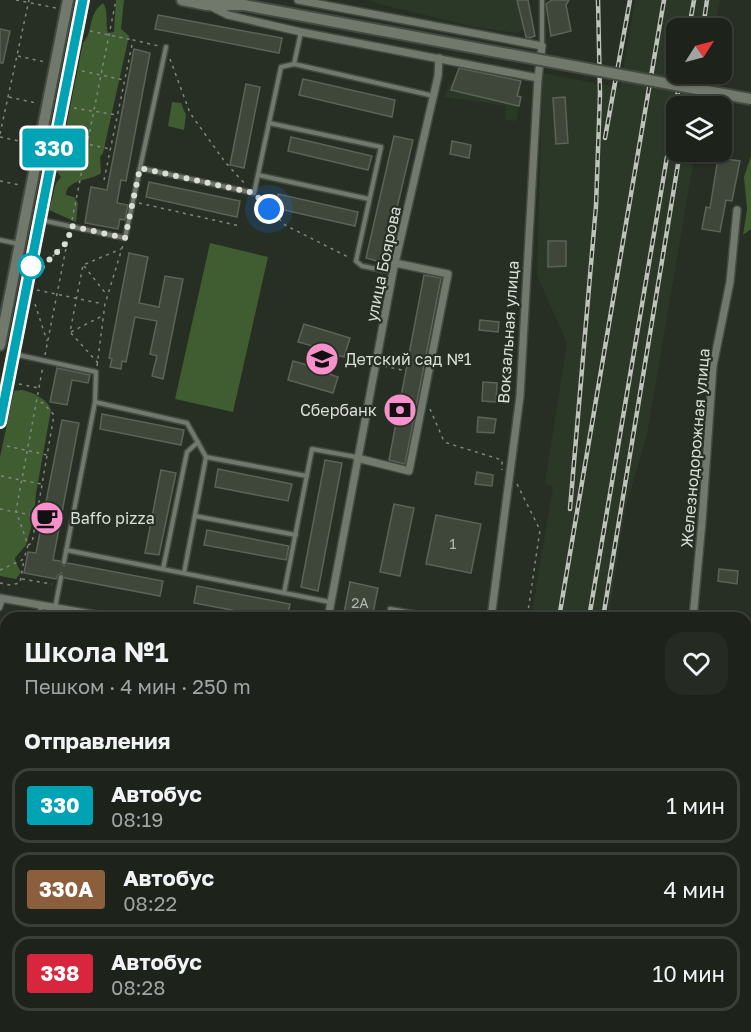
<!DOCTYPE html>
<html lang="ru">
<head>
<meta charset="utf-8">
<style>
	:root { --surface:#1d221a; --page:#252a23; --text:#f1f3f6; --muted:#a0a4a2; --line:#3b3f39 }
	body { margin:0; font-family:"Golos Text",sans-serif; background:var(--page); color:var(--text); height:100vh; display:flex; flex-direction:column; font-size:22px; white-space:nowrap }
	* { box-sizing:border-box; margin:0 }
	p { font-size:20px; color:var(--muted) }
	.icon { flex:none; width:33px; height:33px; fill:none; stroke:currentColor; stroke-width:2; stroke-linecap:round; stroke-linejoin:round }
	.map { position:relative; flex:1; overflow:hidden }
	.sheet { position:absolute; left:0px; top:612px; width:752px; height:420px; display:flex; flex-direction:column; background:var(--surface); border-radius:18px 18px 0 0; box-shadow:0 2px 4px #0004,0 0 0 2px var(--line) }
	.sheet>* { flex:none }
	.badge { padding:0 12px; border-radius:4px; font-size:21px; line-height:39px }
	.needle { width:39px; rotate:54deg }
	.buttons { position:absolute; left:666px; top:18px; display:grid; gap:12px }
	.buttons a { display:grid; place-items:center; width:66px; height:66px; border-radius:12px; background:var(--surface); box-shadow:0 2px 4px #0004,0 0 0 2px var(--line); font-size:30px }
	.you { position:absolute; width:30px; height:30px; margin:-15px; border:4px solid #fff; border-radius:50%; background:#1a73e8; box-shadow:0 0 0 9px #1a73e833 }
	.map>.badge { position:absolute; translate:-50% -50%; box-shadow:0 0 0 3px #fff }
	h2 { padding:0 24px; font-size:22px; line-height:54px }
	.round { display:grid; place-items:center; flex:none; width:63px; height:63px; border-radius:18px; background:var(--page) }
	.summary { display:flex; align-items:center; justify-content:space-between; height:102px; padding:0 24px }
	h1 { font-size:28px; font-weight:600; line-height:45px }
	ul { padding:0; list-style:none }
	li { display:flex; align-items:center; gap:18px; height:75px; margin:0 12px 9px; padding:0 12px; border:3px solid var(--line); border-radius:18px }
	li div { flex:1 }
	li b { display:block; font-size:22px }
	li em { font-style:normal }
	li .badge { min-width:66px; font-weight:700; text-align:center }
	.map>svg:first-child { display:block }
	.built { fill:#2c3827 }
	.green { fill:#3f5d31 }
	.building { fill:#3f473b; stroke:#5a6357; stroke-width:1.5 }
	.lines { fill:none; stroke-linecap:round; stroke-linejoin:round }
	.lane-casing { stroke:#444a42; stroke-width:7 }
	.street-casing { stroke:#444a42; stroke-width:10 }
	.secondary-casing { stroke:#444a42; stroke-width:14 }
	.path { stroke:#81877e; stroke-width:1.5; stroke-dasharray:3 4.5; stroke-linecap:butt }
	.lane { stroke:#70796c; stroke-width:4 }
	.street { stroke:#70796c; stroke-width:7 }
	.secondary { stroke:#70796c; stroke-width:10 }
	.rail-casing { stroke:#bdc2ba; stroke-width:4.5 }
	.rail { stroke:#272e23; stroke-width:2; stroke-dasharray:7; stroke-linecap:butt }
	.secondary-bridge-casing { stroke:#444a42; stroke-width:14; stroke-linecap:butt }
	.secondary-bridge { stroke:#70796c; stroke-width:10 }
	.line-casing { stroke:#fff; stroke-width:14 }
	.line { stroke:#00a3b4; stroke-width:9 }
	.walk { stroke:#d9ded7; stroke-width:6; stroke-dasharray:0 10.8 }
	.stop-dot { fill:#fff; stroke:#00a3b4; stroke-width:3 }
	.labels { text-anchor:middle; stroke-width:4.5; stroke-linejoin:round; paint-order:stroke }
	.number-label { font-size:14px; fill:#b2b8b0 }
	.street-label { font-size:16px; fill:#d9ded7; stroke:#272e23 }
	.poi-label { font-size:16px; fill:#d9ded7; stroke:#272e23; text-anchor:start }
</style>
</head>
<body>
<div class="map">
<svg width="751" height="1032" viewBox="0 0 751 1032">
	<rect width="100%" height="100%" fill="#272e23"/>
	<g class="built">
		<polygon points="369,0 517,0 524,30 516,33 475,27 378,4"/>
		<polygon points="635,0 720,0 715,28 676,28 676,74 708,74 702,106 676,106 676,152 695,152 647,435 626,506 608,618 531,618 553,487 545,483 567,343 537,275 543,73 620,88"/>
		<polygon points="460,65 521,81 519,89 521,97 516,121 505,120 506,106 444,97"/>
		<polygon points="469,1026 537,1026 535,1032 468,1032"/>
	</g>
	<g class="green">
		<path d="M116 0H124L121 29 129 36 103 153 100 157 101 173C91 181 66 179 66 195L74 197 78 203 76 222 49 210 56 183 61 177 57 172 83 43C94 31 87 15 103 3 109 11 105 23 108 33L114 32Z"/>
		<polygon points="172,102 181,103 186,115 184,130 168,126"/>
		<polygon points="751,156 751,229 743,235 747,209 744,177"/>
		<polygon points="210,243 268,257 233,412 175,399"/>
		<path d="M22 390C32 392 48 399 51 410L36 493 34 518 26 545 15 558 16 563 21 572 16 579 0 576V457L14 391Z"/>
		<polygon points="0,879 6,880 6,976 0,975"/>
	</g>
	<g class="building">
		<polygon points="517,0 528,0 535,36 530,38 526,37"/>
		<polygon points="552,0 569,0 566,5 571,31 551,36 546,4"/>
		<polygon points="158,15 282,38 279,53 155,29"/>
		<polygon points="0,29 10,31 3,63 0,63"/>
		<polygon points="134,49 150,53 126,181 121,180 117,203 128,205 125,220 120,219 118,229 85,223 91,187 107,190"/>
		<polygon points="459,68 521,81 517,96 521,97 519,106 451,90"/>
		<polygon points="303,79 395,100 392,117 299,95"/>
		<polygon points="246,84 260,87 244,168 230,165"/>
		<polygon points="565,97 568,143 556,144 553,98"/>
		<polygon points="394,136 413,140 384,263 366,258"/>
		<polygon points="291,137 372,156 368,170 288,151"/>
		<polygon points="452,141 471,145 469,158 450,154"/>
		<polygon points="718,158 740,161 732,201 726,200 720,232 702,229 706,207 710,208"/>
		<polygon points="149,182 240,201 237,217 146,197"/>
		<polygon points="278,194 358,212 355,226 275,208"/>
		<polygon points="548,241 566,241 566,266 548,267"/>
		<polygon points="129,253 148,257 139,303 159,307 165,276 183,279 163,379 152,376 157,356 150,354 157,321 135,317 126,362 122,361 121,369 110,367 112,359 109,358"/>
		<polygon points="424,275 441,278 405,464 389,460"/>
		<polygon points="480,320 499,322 498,332 479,330"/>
		<polygon points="304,324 350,338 344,357 329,353 323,372 338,377 333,393 288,380 293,361 314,367 320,348 298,342"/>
		<polygon points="57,368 90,375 88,383 72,380 67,405 50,402"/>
		<polygon points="483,382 497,383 496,402 482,401"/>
		<polygon points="102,414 184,430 181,445 100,429"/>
		<polygon points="478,417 496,419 494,433 477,432"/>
		<polygon points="62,420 79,423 53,560 60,561 64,566 68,563 163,581 160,596 65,578 61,573 58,575 56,579 24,573 28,552 36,553"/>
		<polygon points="325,460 342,463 318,591 301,587"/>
		<polygon points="218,469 292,484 288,501 215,487"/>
		<polygon points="161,470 176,473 159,555 145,553"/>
		<polygon points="477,472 493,475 492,486 475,484"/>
		<polygon points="394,504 414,508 400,576 380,572"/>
		<polygon points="436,515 481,524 471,573 426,564"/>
		<polygon points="207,530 289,546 286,560 204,545"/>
		<polygon points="719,569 738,571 737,584 718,581"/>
		<polygon points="350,582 378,588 372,618 343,618"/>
		<polygon points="197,586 290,604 287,618 274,618 194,603"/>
	</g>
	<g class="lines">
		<defs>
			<g id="lane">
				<polyline points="542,0 542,46"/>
				<polyline points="294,64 434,96"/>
				<polyline points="269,123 381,147 356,261 362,266 392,272"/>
				<polyline points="140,168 254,193 281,67 294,64 301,32"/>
				<polyline points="258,175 369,199"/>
				<polyline points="41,220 125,238 166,47"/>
				<polyline points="0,240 19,244"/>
				<polyline points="14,354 96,372 95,402 64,562"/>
				<polyline points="95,402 187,423 206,457 184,573"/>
				<polyline points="206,457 307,476"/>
				<polyline points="195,516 296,535"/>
				<polyline points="66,550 330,602"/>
				<polyline points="163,569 187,452 198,442"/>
				<polyline points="284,593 312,449 356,457"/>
				<polyline points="0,608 3,599"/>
				<polyline points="55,608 61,577"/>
				<polyline points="39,618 41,606"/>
				<polyline points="389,618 390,609 441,618"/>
				<polyline points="0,697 6,698"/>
				<polyline points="261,1026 292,1032"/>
				<polyline points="30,1032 32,1026"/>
				<polyline points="64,1032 65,1026"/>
				<polyline points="203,1032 204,1026"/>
				<polyline points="299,1032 301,1026"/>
				<polyline points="354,1032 356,1026"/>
			</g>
			<g id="street">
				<polyline points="298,0 542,46 538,78 520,396 491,618"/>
				<polyline points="212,7 228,15 301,32 538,78"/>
				<polyline points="357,458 409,471 448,274 395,263"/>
				<polyline points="0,598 114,618"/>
				<polyline points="328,618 393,272 438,76 439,58"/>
				<polyline points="693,618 702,522 713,366 730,282 737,210"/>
				<polyline points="746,672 751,672"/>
				<polyline points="746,812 751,811"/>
				<polyline points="244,1032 245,1026"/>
				<polyline points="555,1032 556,1026"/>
			</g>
			<g id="secondary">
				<polyline points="182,0 207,5 244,5"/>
				<polyline points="0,345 68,0"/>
				<polyline points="0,422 83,0"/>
				<polyline points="0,861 6,863"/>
				<polyline points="746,943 751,942"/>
				<polyline points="423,1032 424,1026"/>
			</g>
		</defs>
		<use href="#lane" class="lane-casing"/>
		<use href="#street" class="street-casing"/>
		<use href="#secondary" class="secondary-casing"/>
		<g class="path">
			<polyline points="16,0 56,8"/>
			<polyline points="90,31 133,40"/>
			<polyline points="18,56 45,62"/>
			<polyline points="170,59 190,113 225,162 246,185"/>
			<polyline points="82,71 124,80"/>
			<polyline points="9,97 36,103"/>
			<polyline points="74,108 117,115"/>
			<polyline points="0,134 29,0"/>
			<polyline points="0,137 29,143"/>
			<polyline points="68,140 110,149"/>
			<polyline points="104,180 133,40 159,46"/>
			<polyline points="0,181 20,185"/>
			<polyline points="258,197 285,225 350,258"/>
			<polyline points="139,203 240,226"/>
			<polyline points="72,220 116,0"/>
			<polyline points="84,266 107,295"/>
			<polyline points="42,267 67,242"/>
			<polyline points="37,290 103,304"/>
			<polyline points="35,304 47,341"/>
			<polyline points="71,332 102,316"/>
			<polyline points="45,355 69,233"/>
			<polyline points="98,363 70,332 83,265 121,249"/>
			<polyline points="97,366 105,304 123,245"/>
			<polyline points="384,366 406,371"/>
			<polyline points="19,384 39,388"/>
			<polyline points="430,409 443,439 447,443 502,460 502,470"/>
			<polyline points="7,446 47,455"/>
			<polyline points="1,476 41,484"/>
			<polyline points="517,484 540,530 527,618"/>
			<polyline points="0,509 37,516"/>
			<polyline points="28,545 32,543 54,415 43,403 37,401"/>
			<polyline points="0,570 24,559 28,545 16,511 43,366"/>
			<polyline points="22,579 52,584"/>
			<polyline points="0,583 10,585 20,583 24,560"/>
			<polyline points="0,892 6,888"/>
			<polyline points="0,970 6,981"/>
			<polyline points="103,1032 111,1026"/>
		</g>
		<use href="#lane" class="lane"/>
		<use href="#street" class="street"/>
		<use href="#secondary" class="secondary"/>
		<defs>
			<g id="rail">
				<polyline points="689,28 694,0"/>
				<polyline points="703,28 707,0"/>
				<polyline points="688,106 694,74"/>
				<polyline points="605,138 630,0"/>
				<polyline points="570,509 596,206 600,94 598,0"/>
				<polyline points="559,618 664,0"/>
				<polyline points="589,618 681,74"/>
				<polyline points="603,618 680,152"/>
				<polyline points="482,1032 483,1026"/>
				<polyline points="516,1032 518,1026"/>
				<polyline points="529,1032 530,1026"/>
			</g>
		</defs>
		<use href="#rail" class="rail-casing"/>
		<use href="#rail" class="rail"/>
		<defs>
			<polyline id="secondary-bridge" points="244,5 751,99"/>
		</defs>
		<use href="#secondary-bridge" class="secondary-bridge-casing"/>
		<use href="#secondary-bridge" class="secondary-bridge"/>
	</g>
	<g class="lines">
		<defs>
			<polyline id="line" points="0,422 83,0"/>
		</defs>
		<use href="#line" class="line-casing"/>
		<use href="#line" class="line"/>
		<polyline class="walk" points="31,266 42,267 68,241 71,226 125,238 140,168 254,193 269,209"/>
	</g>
	<defs>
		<symbol id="school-disc" viewBox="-11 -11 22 22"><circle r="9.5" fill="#f890cb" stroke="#272e23"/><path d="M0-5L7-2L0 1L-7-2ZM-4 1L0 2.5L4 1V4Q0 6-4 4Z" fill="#111"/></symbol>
		<symbol id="bank-disc" viewBox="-11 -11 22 22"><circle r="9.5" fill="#f890cb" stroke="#272e23"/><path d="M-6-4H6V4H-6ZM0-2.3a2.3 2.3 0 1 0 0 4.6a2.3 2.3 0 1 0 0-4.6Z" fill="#111"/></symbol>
		<symbol id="cafe-disc" viewBox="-11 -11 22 22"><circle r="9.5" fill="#f890cb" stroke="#272e23"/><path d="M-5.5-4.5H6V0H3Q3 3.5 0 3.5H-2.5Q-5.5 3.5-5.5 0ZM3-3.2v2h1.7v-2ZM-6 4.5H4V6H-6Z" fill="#111"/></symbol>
	</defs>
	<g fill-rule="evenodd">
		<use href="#school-disc" x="303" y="340" width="38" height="38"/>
		<use href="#bank-disc" x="381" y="391" width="38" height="38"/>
		<use href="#cafe-disc" x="28" y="499" width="38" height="38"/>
	</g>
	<circle class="stop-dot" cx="31" cy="266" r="12"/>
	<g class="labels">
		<g class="number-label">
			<text x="453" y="549">1</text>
			<text x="360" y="608">2А</text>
		</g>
		<g class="street-label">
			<text transform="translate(383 264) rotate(-78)" y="6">улица Боярова</text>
			<text transform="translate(508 332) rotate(-86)" y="6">Вокзальная улица</text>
			<text transform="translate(695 448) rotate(-85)" y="6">Железнодорожная улица</text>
		</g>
		<g class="poi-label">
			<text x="345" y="365">Детский сад №1</text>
			<text x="377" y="416" text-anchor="end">Сбербанк</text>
			<text x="70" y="524">Baffo pizza</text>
		</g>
	</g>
</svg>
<div class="buttons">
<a><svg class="needle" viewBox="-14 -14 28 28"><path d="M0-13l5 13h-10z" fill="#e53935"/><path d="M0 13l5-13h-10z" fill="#a0a4a2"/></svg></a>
<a><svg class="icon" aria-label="layers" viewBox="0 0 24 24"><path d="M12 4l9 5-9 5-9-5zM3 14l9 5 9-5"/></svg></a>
</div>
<div class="you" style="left:269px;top:209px"></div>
<b class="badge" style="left:54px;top:148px;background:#00a3b4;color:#fff">330</b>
<section class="sheet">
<div class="summary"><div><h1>Школа №1</h1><p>Пешком · 4 мин · 250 m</p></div><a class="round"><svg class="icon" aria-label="heart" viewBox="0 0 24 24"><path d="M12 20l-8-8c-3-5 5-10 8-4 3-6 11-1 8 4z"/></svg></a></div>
<h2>Отправления</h2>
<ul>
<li><span class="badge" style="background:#00a3b4;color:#fff">330</span><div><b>Автобус</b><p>08:19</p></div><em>1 мин</em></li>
<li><span class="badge" style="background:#8b5e3c;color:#fff">330А</span><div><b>Автобус</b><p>08:22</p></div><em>4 мин</em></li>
<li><span class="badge" style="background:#d7263d;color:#fff">338</span><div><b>Автобус</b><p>08:28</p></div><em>10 мин</em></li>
</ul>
</section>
</div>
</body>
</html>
